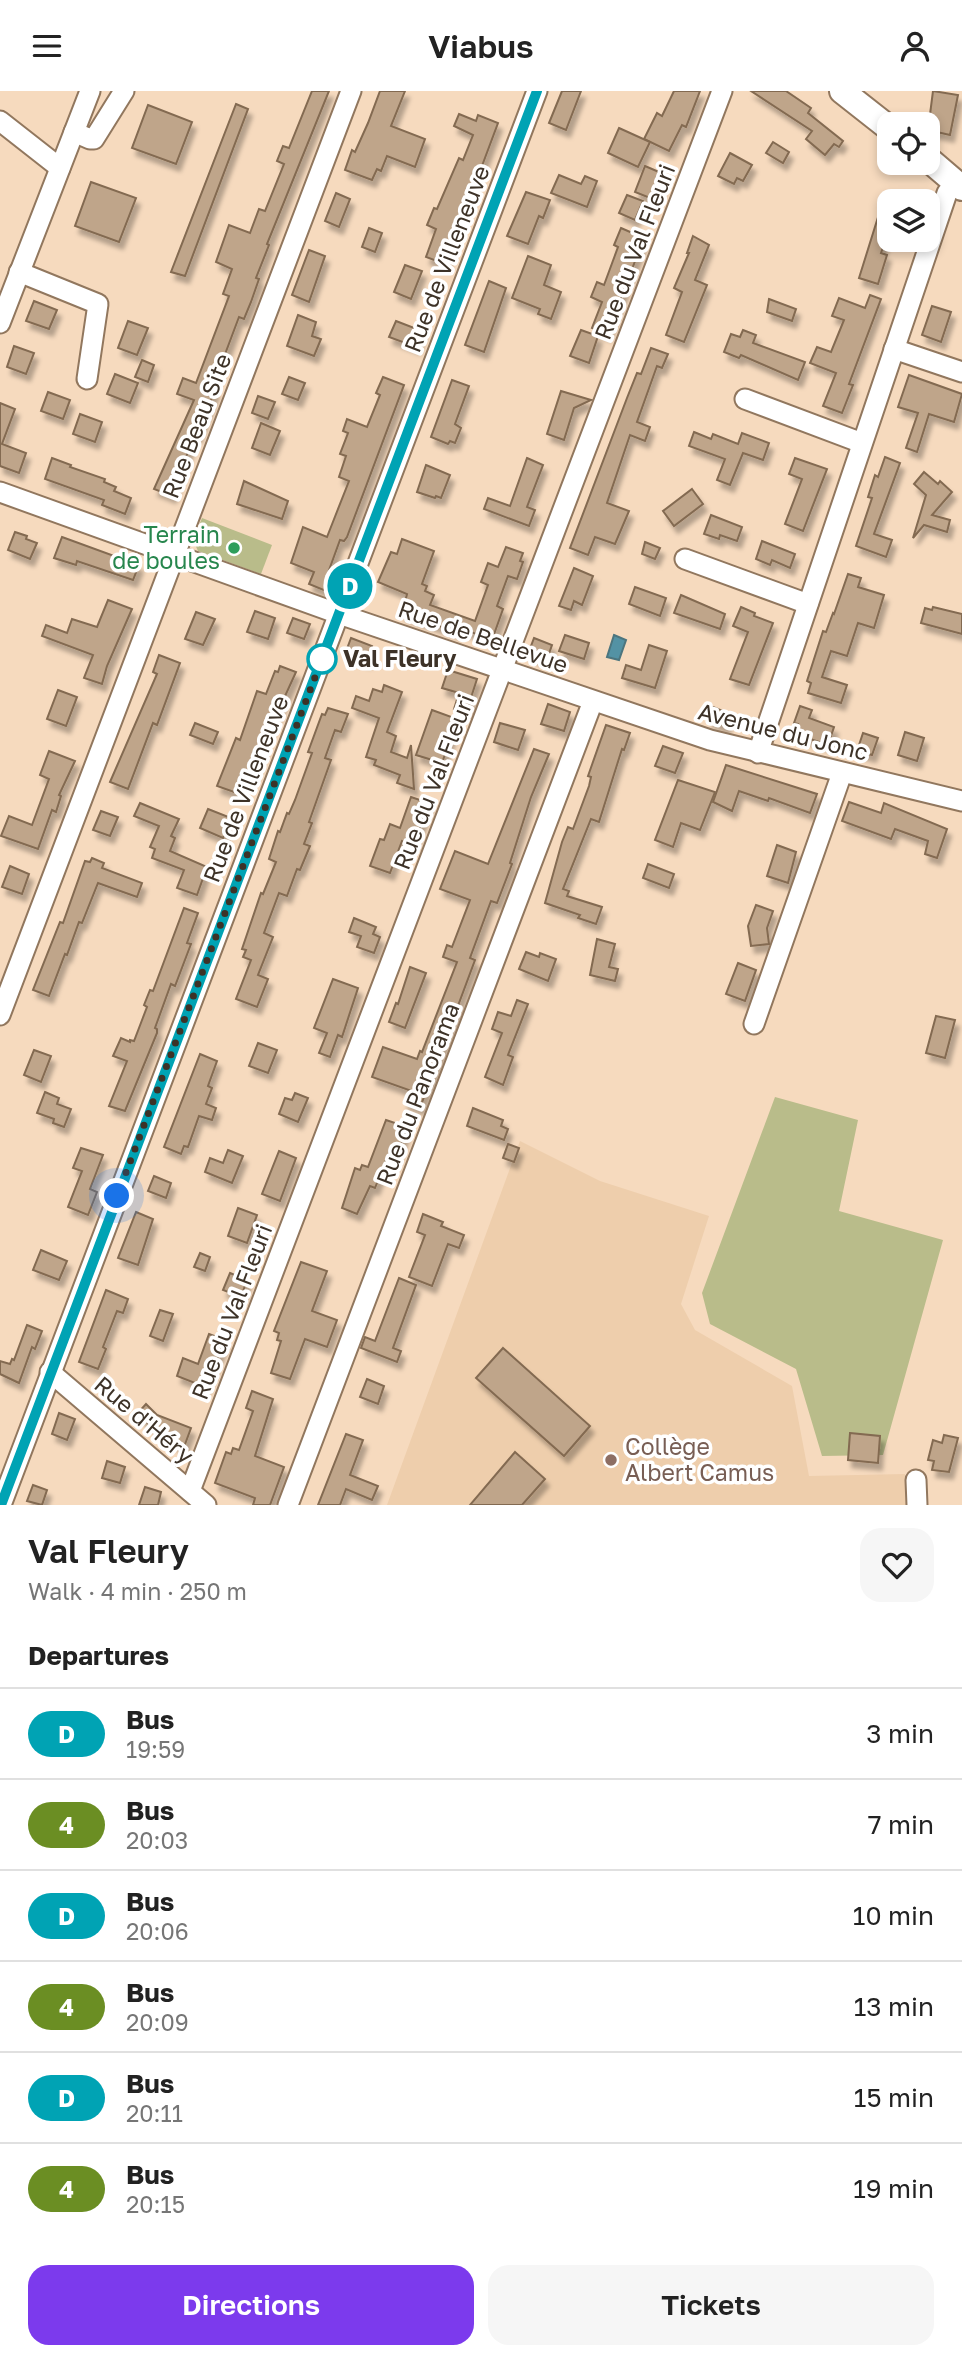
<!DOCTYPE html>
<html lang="en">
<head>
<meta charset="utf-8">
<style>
	:root { --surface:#fff; --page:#f6f6f6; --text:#222; --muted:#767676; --line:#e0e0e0; --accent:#7c3aed }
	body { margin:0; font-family:"Golos Text",sans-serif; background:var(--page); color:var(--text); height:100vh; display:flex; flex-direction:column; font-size:26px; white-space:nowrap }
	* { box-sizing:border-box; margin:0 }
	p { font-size:23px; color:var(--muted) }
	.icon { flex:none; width:38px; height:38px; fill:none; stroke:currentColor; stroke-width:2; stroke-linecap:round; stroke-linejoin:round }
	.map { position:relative; height:1414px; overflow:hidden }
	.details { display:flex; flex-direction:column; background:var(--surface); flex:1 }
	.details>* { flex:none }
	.badge { padding:0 14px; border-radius:23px; font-size:24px; line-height:46px }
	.fabs { position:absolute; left:877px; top:21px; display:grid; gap:14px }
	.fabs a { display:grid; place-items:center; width:63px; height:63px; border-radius:14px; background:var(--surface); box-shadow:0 4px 10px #0003; font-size:35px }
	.you { position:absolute; width:35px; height:35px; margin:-18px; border:5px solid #fff; border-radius:50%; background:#1a73e8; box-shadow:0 0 0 10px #1a73e833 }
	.map>.badge { position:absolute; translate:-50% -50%; box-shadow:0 0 0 4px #fff }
	h2 { padding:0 28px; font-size:26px; line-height:63px }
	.round { display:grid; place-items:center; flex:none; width:74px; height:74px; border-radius:21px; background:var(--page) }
	.overview { display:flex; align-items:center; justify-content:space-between; height:119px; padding:0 28px }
	h1 { font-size:33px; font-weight:600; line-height:52px }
	.primary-button { display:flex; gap:14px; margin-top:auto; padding:14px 28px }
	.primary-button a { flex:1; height:80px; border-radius:21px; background:var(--accent); color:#fff; font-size:28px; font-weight:600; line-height:80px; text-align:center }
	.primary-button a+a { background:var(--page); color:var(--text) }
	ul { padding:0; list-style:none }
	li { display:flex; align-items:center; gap:21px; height:91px; padding:0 28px; border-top:2px solid var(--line) }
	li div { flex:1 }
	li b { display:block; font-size:26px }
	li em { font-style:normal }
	li .badge { min-width:77px; font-weight:700; text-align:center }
	header { display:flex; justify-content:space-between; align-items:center; height:91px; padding:0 28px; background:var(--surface); font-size:32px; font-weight:600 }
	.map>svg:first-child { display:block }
	.built { fill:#eeceac }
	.green { fill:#b9bc8a }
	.water { fill:#5392a4; stroke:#4c757e; stroke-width:2 }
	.building { fill:#bfa58a; stroke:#836a51; stroke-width:2; filter:url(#shadow) }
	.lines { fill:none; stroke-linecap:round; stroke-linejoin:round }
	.minor-casing { stroke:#91775e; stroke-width:23 }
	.major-casing { stroke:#91775e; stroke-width:28 }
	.minor { stroke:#fff; stroke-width:19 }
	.major { stroke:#fff; stroke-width:24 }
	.line-casing { stroke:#fff; stroke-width:16 }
	.line { stroke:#00a3b4; stroke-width:10 }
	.walk { stroke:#3d3227; stroke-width:7; stroke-dasharray:0 12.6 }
	.leisure-dot { fill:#2e9e5b; stroke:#fff; stroke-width:2.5 }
	.stop-dot { fill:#fff; stroke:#00a3b4; stroke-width:3.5 }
	.education-dot { fill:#8d6e63; stroke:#fff; stroke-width:2.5 }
	.labels { text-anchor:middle; stroke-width:7; stroke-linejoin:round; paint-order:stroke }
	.street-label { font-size:23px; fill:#3d3227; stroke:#fff }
	.leisure-label { font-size:23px; fill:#27864d; stroke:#fff; text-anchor:end }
	.stop-label { font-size:23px; font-weight:bold; fill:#3d3227; stroke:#fff; text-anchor:start }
	.education-label { font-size:23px; fill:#785e54; stroke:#fff; text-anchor:start }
</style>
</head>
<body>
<header><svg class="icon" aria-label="menu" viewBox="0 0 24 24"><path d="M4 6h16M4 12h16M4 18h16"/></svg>Viabus<svg class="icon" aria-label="person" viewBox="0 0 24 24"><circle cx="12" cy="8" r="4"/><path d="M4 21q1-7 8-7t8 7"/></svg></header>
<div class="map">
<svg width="962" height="1414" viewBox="0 0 962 1414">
	<defs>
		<filter id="shadow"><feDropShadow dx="4" dy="7" stdDeviation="2" flood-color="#0004"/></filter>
	</defs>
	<rect width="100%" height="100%" fill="#f6dabe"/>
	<polygon class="built" points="520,1050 600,1090 709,1125 681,1213 695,1239 792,1295 809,1385 905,1383 906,1414 387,1414"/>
	<g class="green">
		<polygon points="202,427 272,454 261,483 198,460 193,449"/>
		<polygon points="775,1006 858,1029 839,1120 943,1149 883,1364 822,1365 796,1278 710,1233 702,1202"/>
	</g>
	<polygon class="water" points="614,544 626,549 619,569 607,566"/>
	<g class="building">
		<polygon points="312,0 329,0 267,153 269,154 256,187 259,188 251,211 244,228 239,226 212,298 215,299 197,345 194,344 172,405 154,398 194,309 177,303 183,287 196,292 229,205 223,203 232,178 216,171 229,134 250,142 259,118 265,120 284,73 277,70 283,55 289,57"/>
		<polygon points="380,0 405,0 391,35 425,48 415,76 387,65 381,80 377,78 372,89 345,79 352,59 355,61 368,32"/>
		<polygon points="562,0 581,0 566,39 549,32"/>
		<polygon points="674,0 700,0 686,36 682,34 669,60 644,48 657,22 662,25"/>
		<polygon points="751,0 786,0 811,17 808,22 843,50 839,56 834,53 825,64 806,48 812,40"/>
		<polygon points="933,0 958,4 950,44 928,39"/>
		<polygon points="236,13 248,18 185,185 171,181"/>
		<polygon points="148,14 192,31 176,73 132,57"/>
		<polygon points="459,23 476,30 478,24 498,32 464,123 461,122 447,156 451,158 445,173 426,166 436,138 427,134 434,117 437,118 459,67 463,69 473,44 454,35"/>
		<polygon points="619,37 650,51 638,76 608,62"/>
		<polygon points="773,51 789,61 783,72 766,62"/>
		<polygon points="730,62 752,74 743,90 737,87 734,93 718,85"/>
		<polygon points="645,75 666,84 655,109 635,101"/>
		<polygon points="559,84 581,93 585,85 597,90 587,116 551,102"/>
		<polygon points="91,91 136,107 119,151 75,135"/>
		<polygon points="526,101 550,109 543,127 539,125 528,153 507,145"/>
		<polygon points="336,102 350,108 339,136 325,130"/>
		<polygon points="627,104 643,110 635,129 619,122"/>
		<polygon points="879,123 889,126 889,139 881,162 887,164 878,193 859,187"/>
		<polygon points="369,137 382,142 375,161 362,156"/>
		<polygon points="621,137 644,147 607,243 592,237 602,211 591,206 597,191 604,194 618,156 614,154"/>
		<polygon points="693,145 709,154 695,189 707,194 684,251 666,244 682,201 674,197 689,162 687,162"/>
		<polygon points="309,159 325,165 309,211 292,204"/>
		<polygon points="528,165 551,174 544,194 561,201 551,228 538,223 540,218 512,207"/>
		<polygon points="405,174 422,180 411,208 394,201"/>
		<polygon points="489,190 506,197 484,261 465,254"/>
		<polygon points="870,204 881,208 849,293 853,294 842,322 823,315 836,282 810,272 817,256 831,261 844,229 832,225 839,207 865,217"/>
		<polygon points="769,208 796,218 792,230 767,221"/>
		<polygon points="34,210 57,219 49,238 26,230"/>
		<polygon points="932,215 951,221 941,251 922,244"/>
		<polygon points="298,224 316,231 312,245 321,248 314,265 287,255"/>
		<polygon points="128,230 148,237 137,264 118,257"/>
		<polygon points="396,230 422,240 416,256 389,246"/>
		<polygon points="581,239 598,245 589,272 570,265"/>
		<polygon points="743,239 756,244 753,252 805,271 798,289 741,264 739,267 724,261 731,243 740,246"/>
		<polygon points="14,255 34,262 26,283 7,276"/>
		<polygon points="651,257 668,263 662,277 657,275 637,331 650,336 645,350 630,344 607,412 629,420 615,453 595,446 588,464 570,457 627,307 637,282 641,283"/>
		<polygon points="142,269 154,274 148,291 135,286"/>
		<polygon points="115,283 138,292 130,312 107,303"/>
		<polygon points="909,284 962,303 954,331 929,323 917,361 906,357 918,322 898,316"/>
		<polygon points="289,286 305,292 298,309 282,303"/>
		<polygon points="383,286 404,294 347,446 344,450 340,449 328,482 332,484 326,500 309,493 314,481 291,472 303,436 327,446 349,390 339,386 346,365 340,363 348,342 343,340 347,328 367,336 380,304 376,302"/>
		<polygon points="452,289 469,295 455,333 461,337 455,352 450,350 448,353 431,346"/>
		<polygon points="561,300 591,309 574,317 564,349 547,343"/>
		<polygon points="48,301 70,309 63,328 41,320"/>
		<polygon points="258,305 275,311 268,328 252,322"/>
		<polygon points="0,312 15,318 2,353 26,362 19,382 0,375"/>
		<polygon points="80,323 102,331 95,351 73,343"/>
		<polygon points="261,332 280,340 270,364 252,357"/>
		<polygon points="694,341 711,348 713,343 738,353 742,342 769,352 763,369 743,362 730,394 717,389 725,368 689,355"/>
		<polygon points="885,366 900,372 874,443 892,449 886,466 856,455 872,407 868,406 875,384 878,386"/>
		<polygon points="52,367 71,374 70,376 105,388 104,391 116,396 114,400 131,407 125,423 102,414 104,409 45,388"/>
		<polygon points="527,367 543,374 527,416 535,419 529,435 484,418 488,407 510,415"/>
		<polygon points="795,367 827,378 803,440 785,433 802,388 789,383"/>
		<polygon points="426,374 450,384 441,407 436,405 435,407 417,401"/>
		<polygon points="924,381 938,393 940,390 952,401 932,424 950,429 947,441 924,434 913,447 926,404 914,393"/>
		<polygon points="244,390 288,410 282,428 237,413"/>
		<polygon points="692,398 703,413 674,435 663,420"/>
		<polygon points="711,424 742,436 737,450 720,444 719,448 704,443"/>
		<polygon points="15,441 27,445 26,448 37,452 30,468 8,459"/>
		<polygon points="62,446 139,474 133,489 77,470 76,474 54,467"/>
		<polygon points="402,448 434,460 422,493 427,495 425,500 434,504 430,514 475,530 488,494 481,491 488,472 498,476 506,456 523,462 520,470 523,471 517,488 508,485 497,515 503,518 492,549 458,536 457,541 402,523 407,503 378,491 391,461 397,463"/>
		<polygon points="762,450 795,463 790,477 772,469 770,474 756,468"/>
		<polygon points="645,451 660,457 655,468 642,463"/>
		<polygon points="574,477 593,485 582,514 574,510 571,519 559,515"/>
		<polygon points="848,483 861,487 858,496 884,504 874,537 858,532 847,565 831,560 822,586 847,594 841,612 808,602 811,592 807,590 823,540 826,541 833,522 834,523"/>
		<polygon points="635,496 666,507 660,525 629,513"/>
		<polygon points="681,504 725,523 720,538 674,522"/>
		<polygon points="108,509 132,518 107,575 102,593 84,587 93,564 42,545 46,534 67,542 72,528 97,536"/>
		<polygon points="741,516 755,522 754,525 773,532 749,594 730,588 748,541 733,535"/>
		<polygon points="933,516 962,523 962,543 921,532 925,517 932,519"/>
		<polygon points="255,520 275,527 268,548 247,541"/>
		<polygon points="196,521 215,528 203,554 185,548"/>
		<polygon points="293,527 310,533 304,548 287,542"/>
		<polygon points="565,544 589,552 584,568 559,560"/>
		<polygon points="351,547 372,555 367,570 345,563"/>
		<polygon points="534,547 552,554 546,571 528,563"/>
		<polygon points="649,554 667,560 655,597 622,587 626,574 641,579"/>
		<polygon points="159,564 180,572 157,634 153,632 128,698 110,691 157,583 153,581"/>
		<polygon points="280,575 296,581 276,625 274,625 253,684 242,680 234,701 217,695 236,647 240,649 257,600 266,603 275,580 278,581"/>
		<polygon points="448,579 477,588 466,622 454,618 459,602 442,597"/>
		<polygon points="384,594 402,601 387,641 396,645 391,661 407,667 411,654 414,698 397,692 400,684 374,674 376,669 366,666 379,627 352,617 356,605 369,610 373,598 382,601"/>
		<polygon points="58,599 77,606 66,635 47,628"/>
		<polygon points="548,613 570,621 564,640 541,633"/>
		<polygon points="800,615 812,619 809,627 834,636 828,654 795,643 798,633 794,632"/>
		<polygon points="713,616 730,623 726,635 708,629"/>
		<polygon points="328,617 348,623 341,641 335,639 325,667 331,669 309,731 312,732 304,753 310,755 300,779 297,778 287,805 279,802 264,842 273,846 258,884 268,888 257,916 236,908 251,869 243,866 246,859 242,858 261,802 263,803 276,771 269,768 278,740 280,741 287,722 289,723 295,709 312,662 308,661 322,623 325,624"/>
		<polygon points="432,619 457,628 442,672 416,664"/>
		<polygon points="195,632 218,641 213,653 190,644"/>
		<polygon points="500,632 525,639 518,659 494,651"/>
		<polygon points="606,634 630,642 624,659 622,658 599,731 591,728 563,798 569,800 567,805 602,816 596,833 578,827 580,824 545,812 562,751 568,736 573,738 589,695 591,686 588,685"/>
		<polygon points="905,641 924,647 917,670 898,664"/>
		<polygon points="863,642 878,647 872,664 857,660"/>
		<polygon points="663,655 683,662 675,682 655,675"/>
		<polygon points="534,658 549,663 531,706 510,772 512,773 497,812 491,810 470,867 475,869 420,1017 404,1011 409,999 372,986 383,956 417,968 420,960 422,961 457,871 443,866 447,854 452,856 470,809 440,798 455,760 488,773"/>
		<polygon points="49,660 75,670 59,704 61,705 56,721 52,719 38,758 1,745 9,725 32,734 49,688 40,684"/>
		<polygon points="726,674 817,703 810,722 769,707 768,710 739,700 732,720 713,711"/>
		<polygon points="678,689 715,701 700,739 681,732 673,756 655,749"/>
		<polygon points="411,706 429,712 413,754 402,750 390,782 370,775 380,748 384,749 390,733 400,737"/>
		<polygon points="849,711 881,722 884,712 947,738 937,767 925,763 928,750 895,738 891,748 842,730"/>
		<polygon points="140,712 179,728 171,745 175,747 170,760 207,776 197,804 177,797 184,779 152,767 155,758 150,756 159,735 134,725"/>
		<polygon points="208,718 231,727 223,747 200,737"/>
		<polygon points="101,720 118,726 110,745 93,739"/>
		<polygon points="777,754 796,761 788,792 767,785"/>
		<polygon points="92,767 104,772 102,777 142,792 137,806 98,792 82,832 79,831 67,864 65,863 49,905 33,899 60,831 63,832 85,770 90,771"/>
		<polygon points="648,773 674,783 669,797 643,787"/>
		<polygon points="10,775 29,783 22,803 2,796"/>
		<polygon points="756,814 773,820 767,837 769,853 751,855 748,835"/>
		<polygon points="184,817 198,822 187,852 191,853 175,895 171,893 155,937 157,938 157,942 125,1020 109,1015 127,970 113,965 121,947 130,951 130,949 134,950 147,916 144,914 150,899 153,900"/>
		<polygon points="354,827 376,836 373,843 380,846 374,862 357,856 361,845 349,841"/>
		<polygon points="597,848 615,853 609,876 618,878 615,890 590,884"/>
		<polygon points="526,861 539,866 540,862 556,868 548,890 519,878"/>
		<polygon points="738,872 756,879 745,910 726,903"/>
		<polygon points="410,876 426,882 405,937 389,931 396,912 398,913"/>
		<polygon points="333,888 358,897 342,946 338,944 330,966 319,962 327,942 314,937"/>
		<polygon points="517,909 528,913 508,964 513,966 503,994 485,986 502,942 492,938 498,921 511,925"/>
		<polygon points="936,925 955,929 945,967 926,962"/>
		<polygon points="258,952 277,959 268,982 249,975"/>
		<polygon points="34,959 51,965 41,991 24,984"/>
		<polygon points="200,963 217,970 208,995 212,997 206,1013 216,1017 212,1029 199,1025 188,1056 184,1055 181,1063 164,1056"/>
		<polygon points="45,1001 59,1007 57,1013 71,1018 64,1036 53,1032 54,1028 37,1022"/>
		<polygon points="295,1002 308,1007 298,1031 279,1023 285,1007 292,1009"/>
		<polygon points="473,1017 503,1029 501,1035 508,1038 504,1049 467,1035"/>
		<polygon points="386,1029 407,1036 394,1072 386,1069 375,1097 370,1095 357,1123 342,1117 355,1077 360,1079 362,1074 368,1076"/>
		<polygon points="508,1053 519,1057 514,1071 503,1067"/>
		<polygon points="81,1057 103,1064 90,1098 97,1101 88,1124 68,1116 82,1080 73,1077"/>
		<polygon points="228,1059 243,1065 232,1092 205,1081 210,1067 223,1072"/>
		<polygon points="279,1060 296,1067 280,1110 262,1103"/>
		<polygon points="154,1085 171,1092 166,1107 148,1100"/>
		<polygon points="238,1117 257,1124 247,1152 228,1145"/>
		<polygon points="136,1121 153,1128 138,1174 118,1167"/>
		<polygon points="423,1123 443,1131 441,1135 464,1144 459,1157 448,1153 432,1195 409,1186 425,1144 417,1141"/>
		<polygon points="41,1159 67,1170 59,1189 33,1179"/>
		<polygon points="200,1162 210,1166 205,1180 194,1176"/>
		<polygon points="301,1171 327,1180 312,1220 337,1229 327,1256 305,1248 290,1288 271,1282 281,1250 277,1249 279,1242 274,1240"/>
		<polygon points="230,1182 247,1189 241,1206 223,1199"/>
		<polygon points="399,1187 416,1194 393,1257 401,1260 397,1271 361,1257 365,1246 375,1250"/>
		<polygon points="106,1199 128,1208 123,1222 117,1220 103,1256 106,1258 98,1278 79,1271"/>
		<polygon points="160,1219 173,1223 163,1250 150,1245"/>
		<polygon points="27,1234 42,1240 35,1258 32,1256 19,1292 0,1283 0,1270 10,1273 12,1268 14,1269"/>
		<polygon points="209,1243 225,1249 205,1296 177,1285 183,1267 198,1273"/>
		<polygon points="503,1257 590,1335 564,1365 476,1287"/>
		<polygon points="367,1288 384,1295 378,1313 360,1306"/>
		<polygon points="252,1300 273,1308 255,1365 284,1376 270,1414 253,1414 255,1407 215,1392 226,1361 231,1363 233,1357 239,1359 253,1320 246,1317"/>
		<polygon points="146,1313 157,1324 191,1337 184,1356 158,1346 159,1342 137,1323"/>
		<polygon points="59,1322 75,1328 67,1349 52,1343"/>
		<polygon points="850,1342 880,1345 878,1372 848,1369"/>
		<polygon points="346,1343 363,1349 350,1384 378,1395 372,1409 346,1398 340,1414 318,1414"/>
		<polygon points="944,1344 958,1347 949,1381 932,1379 934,1370 928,1369 933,1349 942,1352"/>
		<polygon points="515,1361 545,1388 522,1414 470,1414"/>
		<polygon points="107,1370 125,1376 120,1392 102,1387"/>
		<polygon points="33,1394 47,1399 42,1414 27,1410"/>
		<polygon points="145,1396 161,1401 158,1414 139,1414"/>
	</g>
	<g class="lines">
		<defs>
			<g id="minor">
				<polyline points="0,30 60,77"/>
				<polyline points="74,41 90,48 94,48 124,0"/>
				<polyline points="19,181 98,213 87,288"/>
				<polyline points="0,232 90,0"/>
				<polyline points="894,258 962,281"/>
				<polyline points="745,308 862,352"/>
				<polyline points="0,401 339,523 710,649 962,710"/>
				<polyline points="685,468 808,513"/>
				<polyline points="758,662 947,102 955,92"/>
				<polyline points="0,924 351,0"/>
				<polyline points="754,933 842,682"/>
				<polyline points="50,1281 206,1414"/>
				<polyline points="916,1389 917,1414"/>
				<polyline points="190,1400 722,0"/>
				<polyline points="1,1414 537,0"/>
				<polyline points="288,1414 593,610"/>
			</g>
			<g id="major">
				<polyline points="842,0 889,37"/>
				<polyline points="928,68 962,97"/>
			</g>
		</defs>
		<use href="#minor" class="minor-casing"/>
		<use href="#major" class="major-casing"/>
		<use href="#minor" class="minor"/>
		<use href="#major" class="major"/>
	</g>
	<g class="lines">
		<defs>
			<polyline id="line" points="1,1414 537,0"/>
		</defs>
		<use href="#line" class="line-casing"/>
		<use href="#line" class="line"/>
		<polyline class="walk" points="117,1105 322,568"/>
	</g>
	<circle class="leisure-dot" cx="234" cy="457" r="7"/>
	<circle class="stop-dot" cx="322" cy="568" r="14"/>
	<circle class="education-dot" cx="611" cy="1369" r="7"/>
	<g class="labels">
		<g class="street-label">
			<text transform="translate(635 161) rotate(-69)" y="8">Rue du Val Fleuri</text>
			<text transform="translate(447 168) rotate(-69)" y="8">Rue de Villeneuve</text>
			<text transform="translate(197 335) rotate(-69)" y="8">Rue Beau Site</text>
			<text transform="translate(483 546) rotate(19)" y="8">Rue de Bellevue</text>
			<text transform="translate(783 641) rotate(14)" y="8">Avenue du Jonc</text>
			<text transform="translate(434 691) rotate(-69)" y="8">Rue du Val Fleuri</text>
			<text transform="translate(246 698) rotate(-69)" y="8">Rue de Villeneuve</text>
			<text transform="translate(418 1003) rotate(-69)" y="8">Rue du Panorama</text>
			<text transform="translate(232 1221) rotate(-69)" y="8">Rue du Val Fleuri</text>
			<text transform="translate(144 1329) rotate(40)" y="8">Rue d'Héry</text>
		</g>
		<g class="leisure-label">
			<text x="220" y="452">Terrain<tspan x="220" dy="26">de boules</tspan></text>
		</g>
		<g class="stop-label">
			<text x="343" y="576">Val Fleury</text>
		</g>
		<g class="education-label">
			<text x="625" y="1364">Collège<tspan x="625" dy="26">Albert Camus</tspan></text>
		</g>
	</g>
</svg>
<div class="fabs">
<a><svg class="icon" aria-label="locate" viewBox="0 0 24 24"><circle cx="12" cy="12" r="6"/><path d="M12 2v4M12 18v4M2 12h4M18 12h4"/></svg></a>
<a><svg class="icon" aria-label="layers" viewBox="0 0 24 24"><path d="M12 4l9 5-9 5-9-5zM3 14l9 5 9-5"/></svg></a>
</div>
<div class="you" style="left:117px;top:1105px"></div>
<b class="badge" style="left:350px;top:495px;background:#00a3b4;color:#fff">D</b>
</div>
<section class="details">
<div class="overview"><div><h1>Val Fleury</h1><p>Walk · 4 min · 250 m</p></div><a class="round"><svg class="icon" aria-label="heart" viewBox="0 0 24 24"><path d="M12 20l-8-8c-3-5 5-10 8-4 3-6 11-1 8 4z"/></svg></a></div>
<h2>Departures</h2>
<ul>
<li><span class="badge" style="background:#00a3b4;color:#fff">D</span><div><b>Bus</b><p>19:59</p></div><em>3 min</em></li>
<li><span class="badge" style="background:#6b8e23;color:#fff">4</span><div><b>Bus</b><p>20:03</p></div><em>7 min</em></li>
<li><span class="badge" style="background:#00a3b4;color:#fff">D</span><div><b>Bus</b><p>20:06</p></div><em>10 min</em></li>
<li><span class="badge" style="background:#6b8e23;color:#fff">4</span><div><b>Bus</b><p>20:09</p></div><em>13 min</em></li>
<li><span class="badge" style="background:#00a3b4;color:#fff">D</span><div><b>Bus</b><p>20:11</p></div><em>15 min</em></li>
<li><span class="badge" style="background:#6b8e23;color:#fff">4</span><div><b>Bus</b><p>20:15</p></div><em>19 min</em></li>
</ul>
<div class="primary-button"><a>Directions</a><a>Tickets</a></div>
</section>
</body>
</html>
